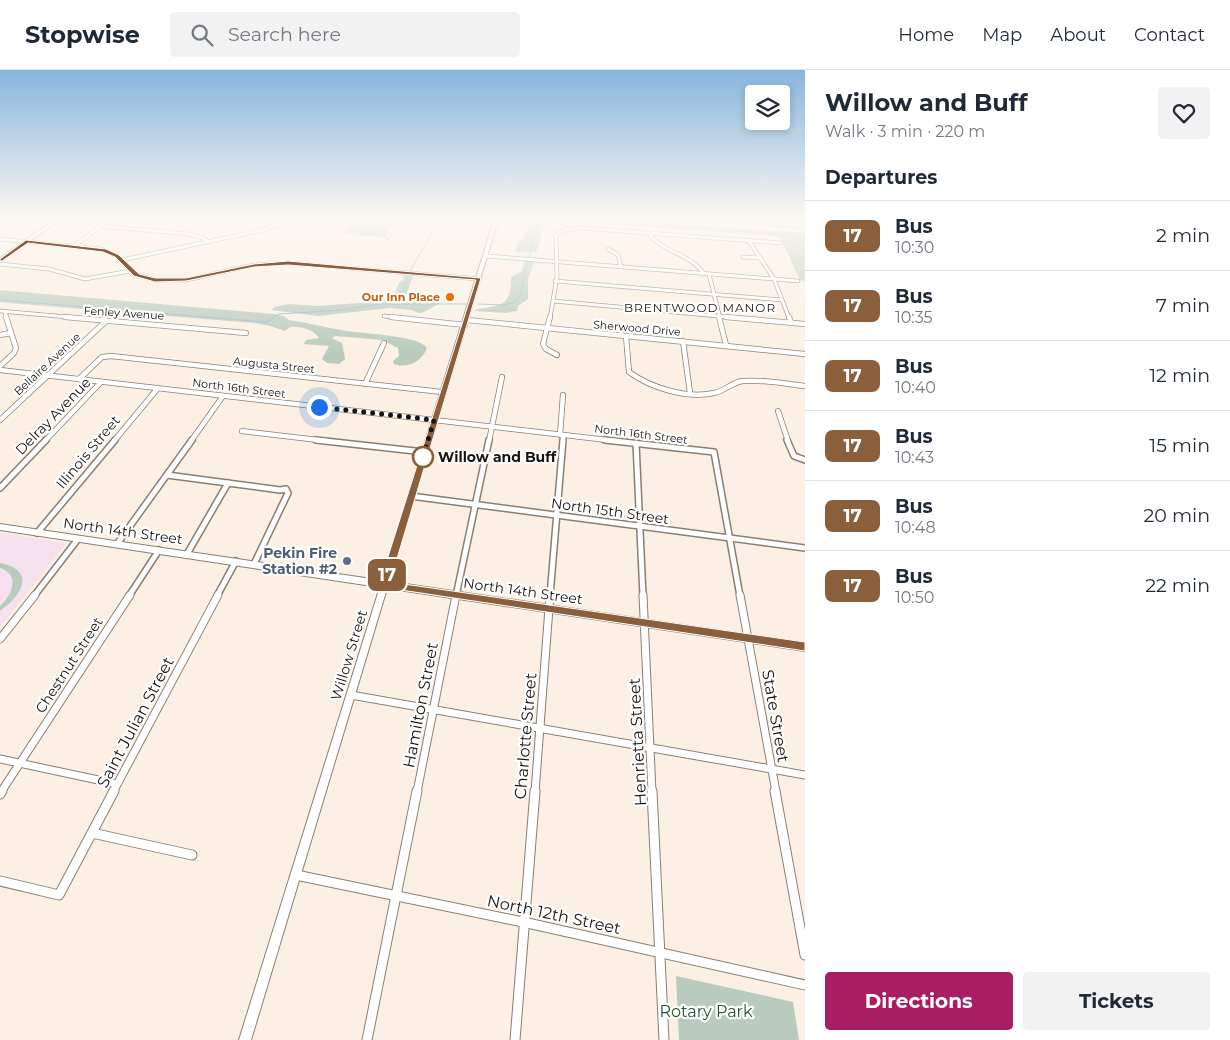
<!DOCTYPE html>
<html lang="en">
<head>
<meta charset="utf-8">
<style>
	:root { --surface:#fff; --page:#f2f2f3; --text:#1f2937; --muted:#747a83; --line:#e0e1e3; --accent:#a81e64 }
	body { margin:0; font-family:Montserrat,sans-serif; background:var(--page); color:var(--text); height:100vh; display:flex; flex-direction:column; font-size:19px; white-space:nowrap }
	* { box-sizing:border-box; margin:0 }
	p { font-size:16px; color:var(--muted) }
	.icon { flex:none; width:28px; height:28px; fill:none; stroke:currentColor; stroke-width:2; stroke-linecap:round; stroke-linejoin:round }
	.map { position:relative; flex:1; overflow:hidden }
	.panel { display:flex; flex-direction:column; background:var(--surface); width:425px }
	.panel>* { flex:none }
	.badge { padding:0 10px; border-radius:8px; font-size:18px; line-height:32px }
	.fabs { position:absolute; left:745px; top:15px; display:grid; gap:10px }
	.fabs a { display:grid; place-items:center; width:45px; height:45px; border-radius:5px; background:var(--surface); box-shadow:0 2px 8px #0003; font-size:25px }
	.you { position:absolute; width:25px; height:25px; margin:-12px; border:4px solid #fff; border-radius:50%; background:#1a73e8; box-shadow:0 0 0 8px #1a73e833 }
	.map>.badge { position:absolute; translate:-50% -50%; box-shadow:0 0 0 2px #fff }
	h2 { padding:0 20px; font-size:19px; line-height:45px }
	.round { display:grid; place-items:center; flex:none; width:52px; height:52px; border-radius:5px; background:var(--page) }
	.overview { display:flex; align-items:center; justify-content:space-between; height:85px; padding:0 20px }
	h1 { font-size:24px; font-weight:700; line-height:38px }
	.action { display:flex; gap:10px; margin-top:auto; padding:10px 20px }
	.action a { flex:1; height:58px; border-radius:5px; background:var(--accent); color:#fff; font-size:20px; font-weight:700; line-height:58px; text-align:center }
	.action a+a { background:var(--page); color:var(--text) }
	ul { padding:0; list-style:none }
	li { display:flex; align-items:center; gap:15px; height:70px; padding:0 20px; border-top:1px solid var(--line) }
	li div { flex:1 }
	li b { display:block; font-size:19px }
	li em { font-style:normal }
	li .badge { min-width:55px; font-weight:700; text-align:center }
	header { display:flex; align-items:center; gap:30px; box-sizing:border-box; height:70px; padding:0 25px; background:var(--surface); border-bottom:1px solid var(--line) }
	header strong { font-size:24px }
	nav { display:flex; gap:28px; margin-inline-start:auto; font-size:18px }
	.search { width:350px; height:45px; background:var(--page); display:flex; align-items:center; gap:12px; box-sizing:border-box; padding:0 18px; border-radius:5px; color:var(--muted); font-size:19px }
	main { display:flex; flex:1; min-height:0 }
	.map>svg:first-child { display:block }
	.education { fill:#f7e1ee }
	.green { fill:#b8cbbc }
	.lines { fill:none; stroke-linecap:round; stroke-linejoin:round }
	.stream { stroke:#96b6cc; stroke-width:1 }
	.minor-far4-casing { stroke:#887f72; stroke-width:4.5 }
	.minor-far3-casing { stroke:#887f72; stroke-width:6 }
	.minor-far2-casing { stroke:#887f72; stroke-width:8 }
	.minor-far1-casing { stroke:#887f72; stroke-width:9 }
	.minor-casing { stroke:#887f72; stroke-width:11 }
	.tertiary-casing { stroke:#887f72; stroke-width:2 }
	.secondary-casing { stroke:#887f72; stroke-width:2 }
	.minor-far4 { stroke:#fff; stroke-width:3 }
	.minor-far3 { stroke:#fff; stroke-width:4.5 }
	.minor-far2 { stroke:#fff; stroke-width:5 }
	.minor-far1 { stroke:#fff; stroke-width:7 }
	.minor { stroke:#fff; stroke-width:9 }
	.tertiary { fill:#fff; fill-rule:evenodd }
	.secondary { fill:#fff; fill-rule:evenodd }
	.line { fill:#8b5e3c; stroke:#fff }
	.walk { stroke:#17130f; stroke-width:5; stroke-dasharray:0 9 }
	.food-dot { fill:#e8710a; stroke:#fff; stroke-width:2 }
	.stop-dot { fill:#fff; stroke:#8b5e3c; stroke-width:2.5 }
	.service-dot { fill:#5c6f8a; stroke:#fff; stroke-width:2 }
	.labels { text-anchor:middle; stroke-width:4.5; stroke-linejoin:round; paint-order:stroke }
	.far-food-label { font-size:11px; font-weight:bold; fill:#c56008; stroke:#fff; text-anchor:end }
	.far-street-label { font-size:11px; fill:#17130f; stroke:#fff }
	.far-neighbourhood-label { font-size:12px; letter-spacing:1px; fill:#17130f; stroke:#fff }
	.street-label { font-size:14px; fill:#17130f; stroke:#fff }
	.stop-label { font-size:14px; font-weight:bold; fill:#17130f; stroke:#fff; text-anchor:start }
	.service-label { font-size:14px; font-weight:bold; fill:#4e5e75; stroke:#fff; text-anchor:end }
	.near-street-label { font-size:16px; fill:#17130f; stroke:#fff }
	.near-park-label { font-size:16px; fill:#245432; stroke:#fff }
</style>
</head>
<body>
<header>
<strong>Stopwise</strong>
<div class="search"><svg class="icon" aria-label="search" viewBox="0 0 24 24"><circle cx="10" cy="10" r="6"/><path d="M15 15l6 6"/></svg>Search here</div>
<nav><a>Home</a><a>Map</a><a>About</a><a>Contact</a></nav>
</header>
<main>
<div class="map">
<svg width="805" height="970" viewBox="0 0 805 970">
	<rect width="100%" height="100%" fill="#fbf0e3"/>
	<polygon class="education" points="0,463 67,473 0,557"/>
	<g class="green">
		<polygon points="352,150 394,150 384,167 342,164"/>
		<path d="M529 150H615L805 163V211L800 210 781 169 776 166 565 151C529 156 548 160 536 182H517L515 180C518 170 530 161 529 150Z"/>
		<path d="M525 190 535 191 528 209V229L518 236 517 241 505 243 474 241C478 238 480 239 485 238 508 235 511 229 511 207L522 201Z"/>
		<path d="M402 204 413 206C411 214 406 221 407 229L435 231 440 233 424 242 419 243 411 240 390 238 318 246 272 240 275 237 289 234 317 236 387 231 392 229 399 213 404 209Z"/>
		<path d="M0 220 274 244 283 246 289 250C309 253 328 258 347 261 363 264 419 265 427 278 422 291 408 299 394 294L393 291 399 286 398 278 382 270 336 266 333 267V269L342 273 345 289 339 294 327 293 322 289 329 276 304 274 306 270 319 268C313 259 300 256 290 257L285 261 270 256 254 253 9 233 0 232Z"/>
		<path d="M0 493C37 500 22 526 0 541V536C12 525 21 505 0 498Z"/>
		<polygon points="676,906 793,932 799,970 679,970"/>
	</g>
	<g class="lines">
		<g class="stream">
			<polyline points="594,150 805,166"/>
			<polyline points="529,188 537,153 541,150"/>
			<polyline points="410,201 435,157 436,150"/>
			<polyline points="0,230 266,252 279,244 343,240 378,234 467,234"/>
			<polyline points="399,234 408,206"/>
			<polyline points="478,234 503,235 516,232 520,225 528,191"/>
		</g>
		<defs>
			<g id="minor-far4">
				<polyline points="261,150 276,157"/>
				<polyline points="728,150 805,156"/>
				<polyline points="101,156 189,164 201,167 209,172"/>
				<path d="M648 163C663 183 690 183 704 204"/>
				<polyline points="387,168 397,150"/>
				<polyline points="0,169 101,179 117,186 134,204 155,210 186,210 254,195 288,193 479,209"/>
				<polyline points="749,171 774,209 789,248"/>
				<polyline points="74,176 109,150"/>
				<polyline points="608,179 618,185 621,197"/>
				<polyline points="487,186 798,211"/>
				<polyline points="743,187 761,188"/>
				<polyline points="122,190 263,160 294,150"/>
				<polyline points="0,194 49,199 85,209 130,201"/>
				<polyline points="709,204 720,248"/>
				<polyline points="555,211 782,230"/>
				<polyline points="553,231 740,248"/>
				<polyline points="0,241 79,248"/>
				<polyline points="5,242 7,248"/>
				<polyline points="384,246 402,248"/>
				<polyline points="550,248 557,207 556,165 564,160 582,158 781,173"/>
			</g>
			<g id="minor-far3">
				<polyline points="65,247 246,263"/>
				<polyline points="391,247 465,255"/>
				<polyline points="550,247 543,274 546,279 557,285"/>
				<polyline points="719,247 726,275"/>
				<polyline points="726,247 805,254"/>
				<polyline points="789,247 791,252"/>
				<polyline points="467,250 805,284"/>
				<polyline points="0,265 11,263"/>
				<path d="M626 266 629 302C651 318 687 329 714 323 725 321 732 312 743 311 763 309 785 314 805 316"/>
				<polyline points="683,271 690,323"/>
				<polyline points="0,296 14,283 16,278 6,247"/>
				<polyline points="0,300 616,371"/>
				<polyline points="79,309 102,287 111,286 442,322"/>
				<polyline points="365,314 384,273"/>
				<polyline points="778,341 788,371"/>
				<polyline points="0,350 106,251"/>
				<polyline points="242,361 327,371"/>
				<polyline points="560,365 563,325"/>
				<polyline points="45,371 101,312"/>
				<polyline points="114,371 158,318"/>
				<polyline points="191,371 223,326"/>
				<polyline points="489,371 502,307"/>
				<polyline points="563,371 563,365"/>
			</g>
			<g id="minor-far2">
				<polyline points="316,370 424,382"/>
				<polyline points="605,370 714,382 740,526"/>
				<polyline points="787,370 794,386 805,390"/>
				<polyline points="636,373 643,526"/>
				<polyline points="167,405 280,420 286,419 288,423 254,494"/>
				<polyline points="0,418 46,370"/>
				<polyline points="411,426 805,478"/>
				<polyline points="37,463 115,370"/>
				<polyline points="117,474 192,370"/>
				<polyline points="187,484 228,413"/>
				<polyline points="34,526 78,469"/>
				<polyline points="129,526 159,480"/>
				<polyline points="217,526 236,491"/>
				<polyline points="456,526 489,370"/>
				<polyline points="550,526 563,370"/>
			</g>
			<g id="minor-far1">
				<polyline points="643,525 652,722"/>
				<polyline points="740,525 776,722"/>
				<polyline points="0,569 35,525"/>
				<polyline points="351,625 805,705"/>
				<polyline points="0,689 117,714"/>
				<polyline points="1,722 130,525"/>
				<polyline points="113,722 218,525"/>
				<polyline points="417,722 456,525"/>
				<polyline points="535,722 550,525"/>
			</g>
			<g id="minor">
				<polyline points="652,721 664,970"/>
				<polyline points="775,721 805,885"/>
				<polyline points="0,724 2,721"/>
				<polyline points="92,763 192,785"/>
				<polyline points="296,805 523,852 805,915"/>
				<polyline points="0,811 59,825 114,721"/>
				<polyline points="367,970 417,721"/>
				<polyline points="515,970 535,721"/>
			</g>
			<polygon id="tertiary" points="494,150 498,150 251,970 239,970"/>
			<g id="secondary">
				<polygon points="54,150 60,150 0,192 0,188"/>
				<polygon points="0,454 805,573 805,581 0,460"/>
			</g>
		</defs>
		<use href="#minor-far4" class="minor-far4-casing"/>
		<use href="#minor-far3" class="minor-far3-casing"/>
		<use href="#minor-far2" class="minor-far2-casing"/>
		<use href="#minor-far1" class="minor-far1-casing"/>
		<use href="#minor" class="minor-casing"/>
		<use href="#tertiary" class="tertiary-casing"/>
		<use href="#secondary" class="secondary-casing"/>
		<use href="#minor-far4" class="minor-far4"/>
		<use href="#minor-far3" class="minor-far3"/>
		<use href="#minor-far2" class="minor-far2"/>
		<use href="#minor-far1" class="minor-far1"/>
		<use href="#minor" class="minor"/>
		<use href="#tertiary" class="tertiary"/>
		<use href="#secondary" class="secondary"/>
	</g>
	<linearGradient id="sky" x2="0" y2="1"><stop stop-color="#87b5dd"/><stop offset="0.52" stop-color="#fdf8f2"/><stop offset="1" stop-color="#fdf8f2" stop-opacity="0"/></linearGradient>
	<rect width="805" height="286" fill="url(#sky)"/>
	<polygon class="line" points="26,170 106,179 119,185 139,204 155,208 186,208 254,194 288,191 481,208 390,512 805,572 805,581 381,517 379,515 476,210 288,195 254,197 186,211 155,212 134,206 115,187 103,182 28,173 2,191 0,191 0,189"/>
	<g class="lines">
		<polyline class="walk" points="319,337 434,350 423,387"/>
	</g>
	<circle class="food-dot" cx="450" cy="227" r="5"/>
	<circle class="stop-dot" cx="423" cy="387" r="10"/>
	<circle class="service-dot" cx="347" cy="491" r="5"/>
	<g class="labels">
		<g class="far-food-label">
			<text x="440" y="231">Our Inn Place</text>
		</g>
		<g class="far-street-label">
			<text transform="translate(124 243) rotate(4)" y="4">Fenley Avenue</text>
			<text transform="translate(637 258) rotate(5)" y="4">Sherwood Drive</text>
			<text transform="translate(47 294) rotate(-43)" y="4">Bellaire Avenue</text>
			<text transform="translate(274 295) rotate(6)" y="4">Augusta Street</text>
			<text transform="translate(239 318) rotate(7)" y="4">North 16th Street</text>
			<text transform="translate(641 364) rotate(7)" y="4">North 16th Street</text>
		</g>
		<g class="far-neighbourhood-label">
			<text x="700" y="242">BRENTWOOD MANOR</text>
		</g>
		<g class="street-label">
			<text transform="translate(53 346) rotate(-46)" y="5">Delray Avenue</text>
			<text transform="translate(88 382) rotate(-50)" y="5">Illinois Street</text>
			<text transform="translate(610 441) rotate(8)" y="5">North 15th Street</text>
			<text transform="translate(123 461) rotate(8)" y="5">North 14th Street</text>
			<text transform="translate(523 521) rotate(8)" y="5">North 14th Street</text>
			<text transform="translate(349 585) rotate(-73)" y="5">Willow Street</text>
			<text transform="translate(69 595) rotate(-57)" y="5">Chestnut Street</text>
		</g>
		<g class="stop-label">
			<text x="438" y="392">Willow and Buff</text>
		</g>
		<g class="service-label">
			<text x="337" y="488">Pekin Fire<tspan x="337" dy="16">Station #2</tspan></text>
		</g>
		<g class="near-street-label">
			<text transform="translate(420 635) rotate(-79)" y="6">Hamilton Street</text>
			<text transform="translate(776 646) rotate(80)" y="6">State Street</text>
			<text transform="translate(135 652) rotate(-62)" y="6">Saint Julian Street</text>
			<text transform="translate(525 666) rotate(-85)" y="6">Charlotte Street</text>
			<text transform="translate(637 672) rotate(-93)" y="6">Henrietta Street</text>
			<text transform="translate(554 844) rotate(12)" y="6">North 12th Street</text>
		</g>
		<g class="near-park-label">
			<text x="706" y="947">Rotary Park</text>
		</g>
	</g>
</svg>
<div class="fabs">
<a><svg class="icon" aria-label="layers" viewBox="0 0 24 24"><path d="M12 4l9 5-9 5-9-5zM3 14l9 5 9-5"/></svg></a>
</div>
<div class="you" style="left:319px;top:337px"></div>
<b class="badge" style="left:387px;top:505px;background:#8b5e3c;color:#fff">17</b>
</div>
<section class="panel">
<div class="overview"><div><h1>Willow and Buff</h1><p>Walk · 3 min · 220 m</p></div><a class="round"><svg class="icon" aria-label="heart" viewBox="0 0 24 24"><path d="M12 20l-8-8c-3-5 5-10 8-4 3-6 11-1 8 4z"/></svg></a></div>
<h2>Departures</h2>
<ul>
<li><span class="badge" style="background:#8b5e3c;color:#fff">17</span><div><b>Bus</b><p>10:30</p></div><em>2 min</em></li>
<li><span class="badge" style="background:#8b5e3c;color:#fff">17</span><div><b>Bus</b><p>10:35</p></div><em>7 min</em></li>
<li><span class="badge" style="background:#8b5e3c;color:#fff">17</span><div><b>Bus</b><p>10:40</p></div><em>12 min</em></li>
<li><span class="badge" style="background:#8b5e3c;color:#fff">17</span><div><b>Bus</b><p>10:43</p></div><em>15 min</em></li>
<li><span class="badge" style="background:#8b5e3c;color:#fff">17</span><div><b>Bus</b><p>10:48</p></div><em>20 min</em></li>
<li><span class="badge" style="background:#8b5e3c;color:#fff">17</span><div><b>Bus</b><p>10:50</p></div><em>22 min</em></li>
</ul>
<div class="action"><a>Directions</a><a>Tickets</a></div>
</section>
</main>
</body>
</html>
